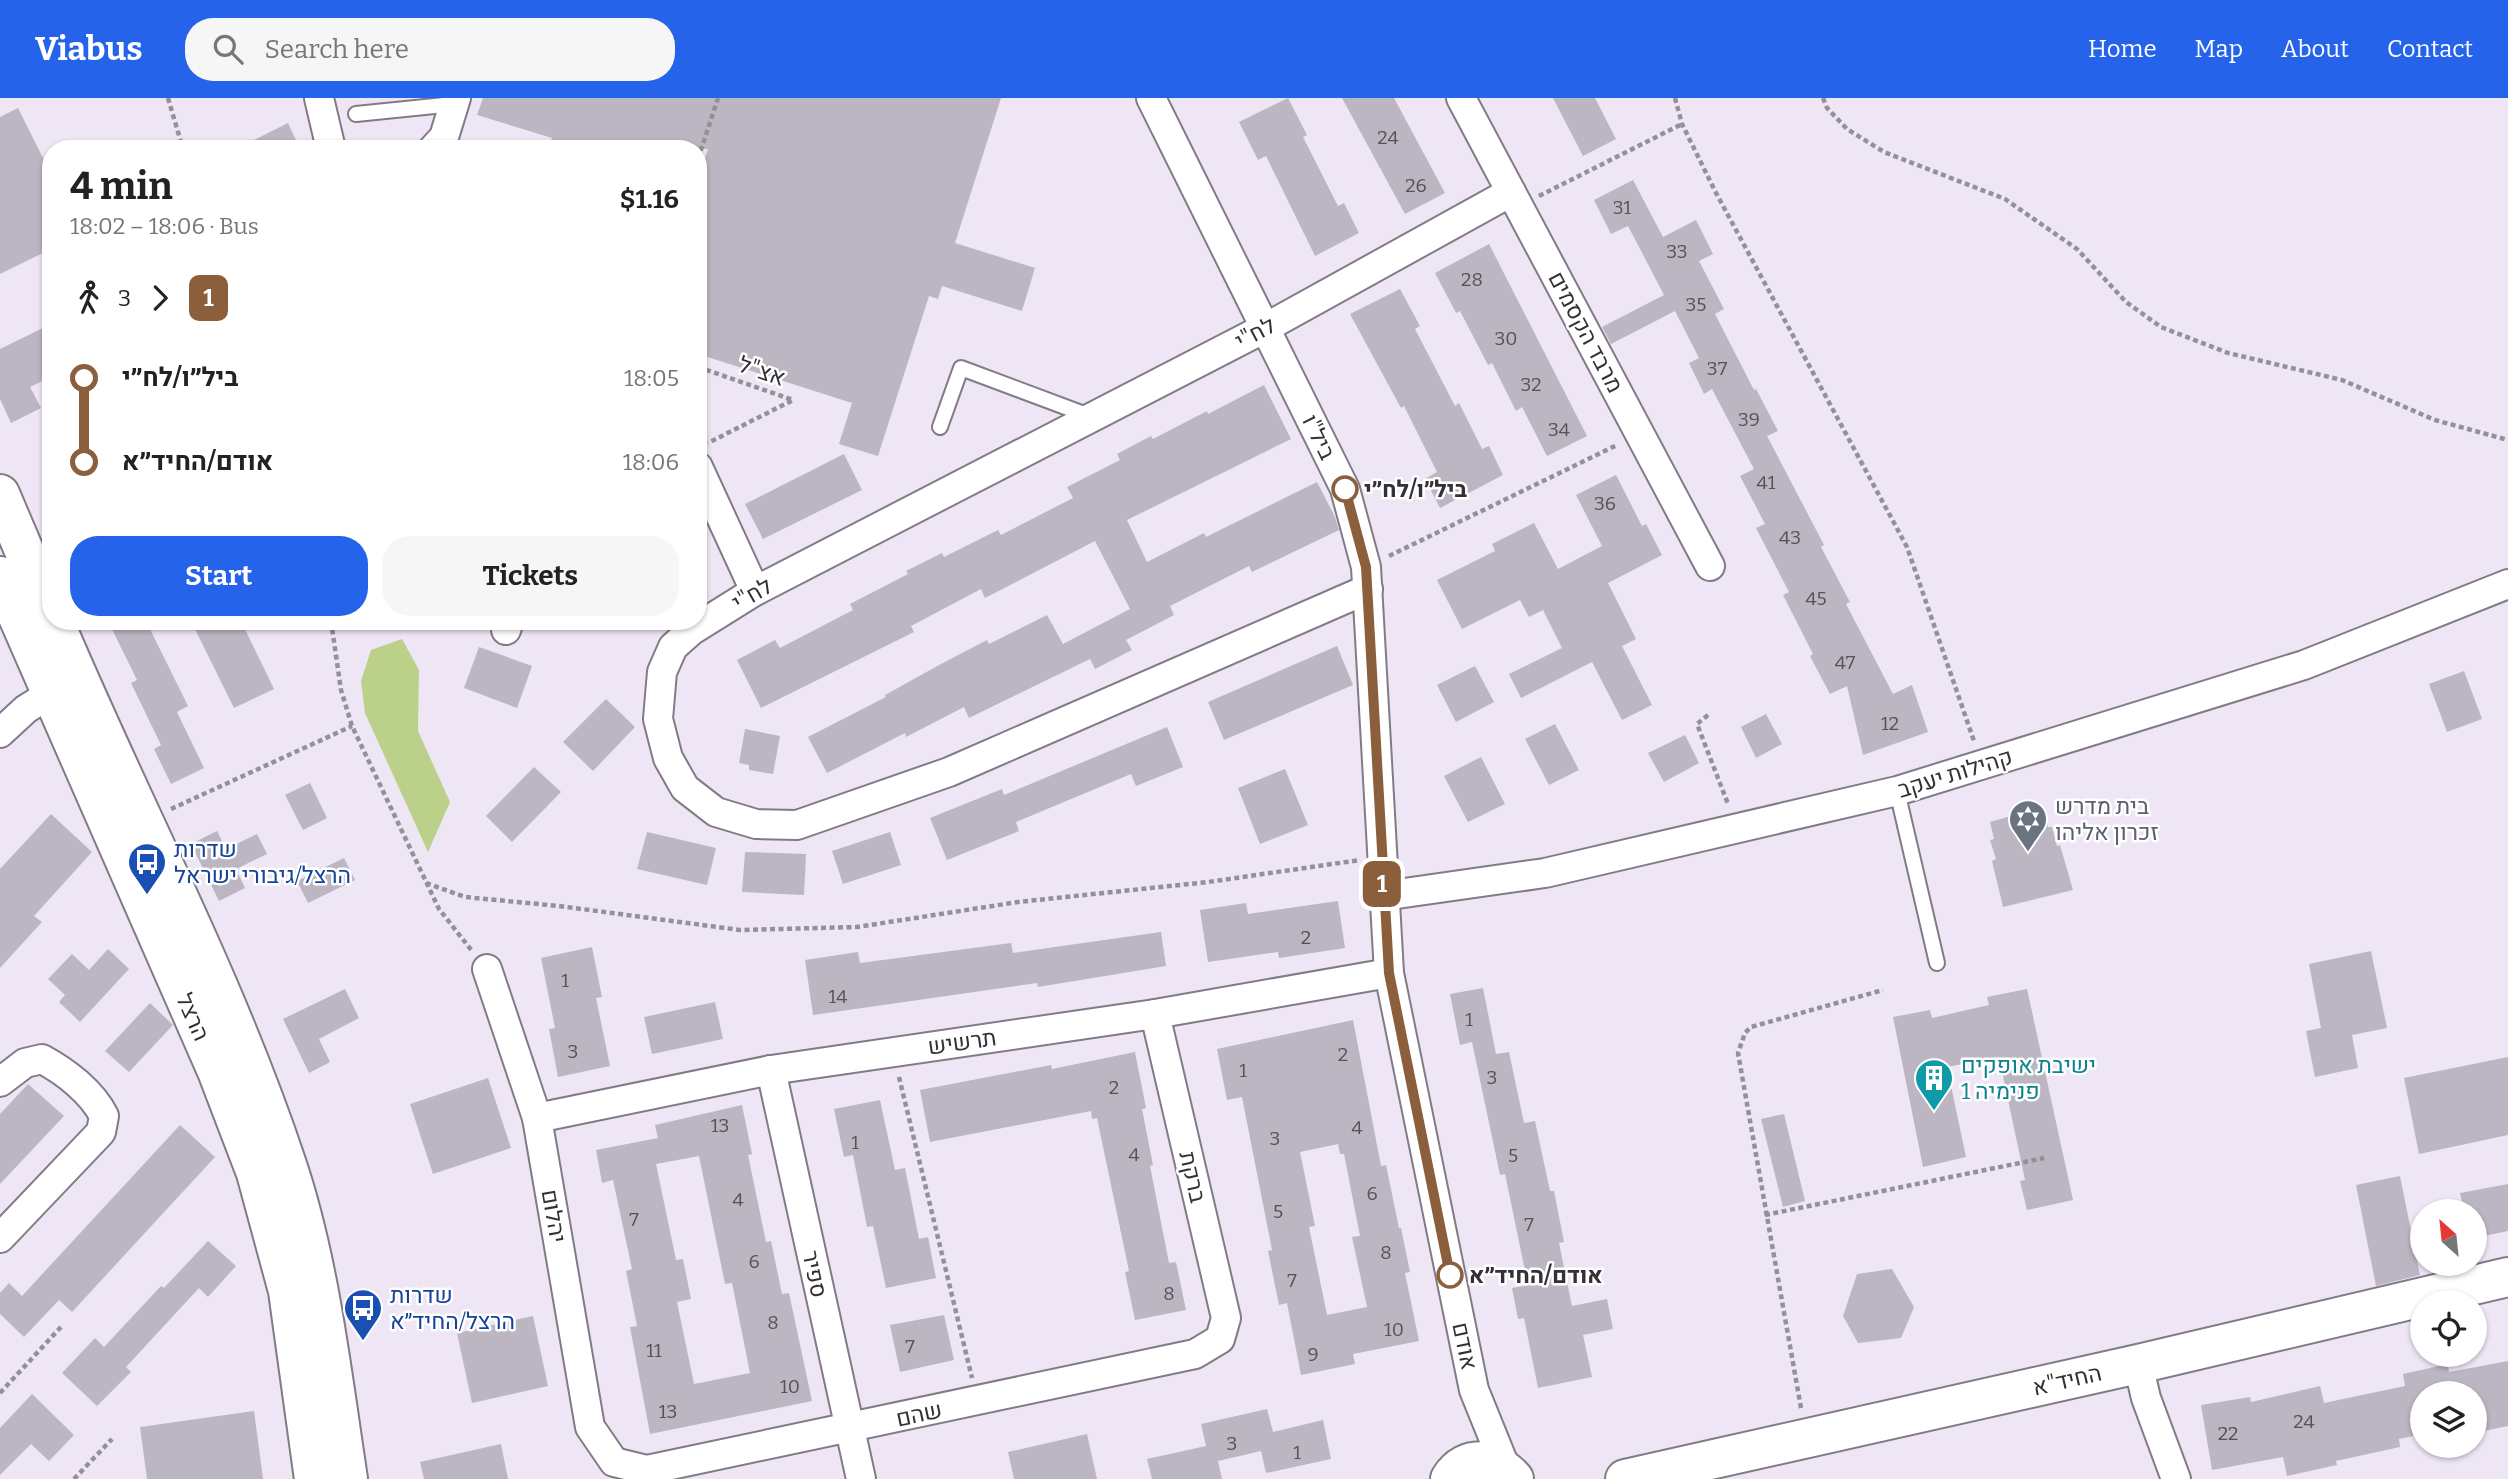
<!DOCTYPE html>
<html lang="en">
<head>
<meta charset="utf-8">
<style>
	:root { --surface:#fff; --page:#f6f6f6; --text:#222; --muted:#767676; --accent:#2563eb }
	body { margin:0; font-family:Bitter,Heebo,serif; background:var(--page); color:var(--text); height:100vh; display:flex; flex-direction:column; font-size:26px; white-space:nowrap }
	* { box-sizing:border-box; margin:0 }
	p { font-size:23px; color:var(--muted) }
	.icon { flex:none; width:38px; height:38px; fill:none; stroke:currentColor; stroke-width:2; stroke-linecap:round; stroke-linejoin:round }
	.map { position:relative; flex:1; overflow:hidden }
	.side { position:absolute; left:42px; top:42px; width:665px; height:490px; display:flex; flex-direction:column; background:var(--surface); border-radius:28px; box-shadow:0 2px 5px #0004 }
	.side>* { flex:none }
	.badge { padding:0 14px; border-radius:10px; font-size:24px; line-height:46px }
	.needle { width:46px; rotate:333deg }
	.controls { position:absolute; left:2410px; top:1101px; display:grid; gap:14px }
	.controls a { display:grid; place-items:center; width:77px; height:77px; border-radius:50%; background:var(--surface); box-shadow:0 2px 5px #0004; font-size:35px }
	.map>.badge { position:absolute; translate:-50% -50%; box-shadow:0 0 0 4px #fff }
	.legs { display:flex; align-items:center; gap:10px; height:77px; padding:0 28px; font-size:23px }
	.legs p { margin-inline-start:auto }
	.headline { display:flex; align-items:center; justify-content:space-between; height:119px; padding:0 28px }
	h1 { font-size:38px; font-weight:700; line-height:52px }
	.action { display:flex; gap:14px; margin-top:auto; padding:14px 28px }
	.action a { flex:1; height:80px; border-radius:28px; background:var(--accent); color:#fff; font-size:28px; font-weight:700; line-height:80px; text-align:center }
	.action a+a { background:var(--page); color:var(--text) }
	ul { padding:0 28px; list-style:none }
	li { display:flex; align-items:center; gap:24px; height:84px; font-size:26px }
	li i { display:grid; place-items:center; width:10px; height:100%; margin:0 9px; background:currentColor }
	li i::after { content:''; width:18px; height:18px; margin:-9px; border:5px solid; border-radius:50%; background:var(--surface) }
	li p { margin-inline-start:auto }
	li:first-child i { background:linear-gradient(#0000 50%,currentColor 0) }
	li:last-child i { background:linear-gradient(currentColor 50%,#0000 0) }
	header { display:flex; align-items:center; gap:42px; box-sizing:border-box; height:98px; padding:0 35px; background:var(--accent); color:#fff }
	header strong { font-size:33px }
	nav { display:flex; gap:38px; margin-inline-start:auto; font-size:24px }
	.search { width:490px; height:63px; background:var(--page); display:flex; align-items:center; gap:18px; box-sizing:border-box; padding:0 24px; border-radius:28px; color:var(--muted); font-size:26px }
	.map>svg:first-child { display:block }
	.green { fill:#bbd18a }
	.building { fill:#bcb5c2; fill-rule:evenodd }
	.lines { fill:none; stroke-linecap:round; stroke-linejoin:round }
	.lane-casing { stroke:#827b87; stroke-width:18 }
	.street-casing { stroke:#827b87; stroke-width:32 }
	.secondary-casing { stroke:#827b87; stroke-width:42 }
	.path { stroke:#958f99; stroke-width:4.5; stroke-dasharray:5 3.5; stroke-linecap:butt }
	.lane { stroke:#fff; stroke-width:14 }
	.street { stroke:#fff; stroke-width:28 }
	.secondary { stroke:#fff; stroke-width:38 }
	.line-1-casing { stroke:#fff; stroke-width:16 }
	.line-1 { stroke:#8b5e3c; stroke-width:10 }
	.stop-1-dot { fill:#fff; stroke:#8b5e3c; stroke-width:3.5 }
	.labels { text-anchor:middle; stroke-width:5; stroke-linejoin:round; paint-order:stroke }
	.number-label { font-size:19px; fill:#565259 }
	.street-label { font-size:23px; fill:#343136; stroke:#fff }
	.stop-label { font-size:23px; font-weight:bold; fill:#343136; stroke:#fff; text-anchor:start }
	.worship-label { font-size:23px; fill:#5b616d; stroke:#fff; text-anchor:start }
	.transit-label { font-size:23px; fill:#164399; stroke:#fff; text-anchor:start }
	.culture-label { font-size:23px; fill:#0d838f; stroke:#fff; text-anchor:start }
</style>
</head>
<body>
<header>
<strong>Viabus</strong>
<div class="search"><svg class="icon" aria-label="search" viewBox="0 0 24 24"><circle cx="10" cy="10" r="6"/><path d="M15 15l6 6"/></svg>Search here</div>
<nav><a>Home</a><a>Map</a><a>About</a><a>Contact</a></nav>
</header>
<div class="map">
<svg width="2508" height="1381" viewBox="0 0 2508 1381">
	<rect width="100%" height="100%" fill="#eee6f4"/>
	<polygon class="green" points="402,541 419,572 418,633 450,704 428,754 365,615 361,583 371,552"/>
	<g class="building">
		<polygon points="483,0 1001,0 955,145 1035,170 1022,213 942,188 938,201 929,198 878,358 839,346 852,305 698,256 698,81 708,51 566,51 550,46 552,40 477,17"/>
		<polygon points="1288,0 1307,37 1303,39 1338,108 1344,105 1359,135 1315,158 1266,58 1258,62 1239,24"/>
		<polygon points="1342,0 1394,0 1445,95 1405,116"/>
		<polygon points="1553,0 1595,0 1616,41 1583,58"/>
		<polygon points="18,10 51,76 51,151 0,176 0,19"/>
		<polygon points="288,25 300,51 236,51"/>
		<polygon points="1633,82 1663,139 1696,122 1713,156 1699,163 1724,211 1715,216 1754,292 1756,291 1778,333 1767,338 1824,447 1821,449 1850,504 1846,506 1893,596 1912,587 1928,634 1863,657 1847,588 1830,596 1810,558 1813,556 1783,497 1789,494 1756,430 1765,426 1740,378 1754,371 1712,291 1704,296 1689,265 1699,260 1675,213 1611,246 1602,229 1664,197 1628,128 1611,136 1594,102"/>
		<polygon points="1489,146 1587,338 1547,358 1522,309 1516,313 1492,265 1488,267 1460,213 1456,215 1435,175"/>
		<polygon points="1400,191 1420,228 1415,231 1455,308 1459,305 1482,351 1489,348 1503,377 1440,410 1425,381 1437,374 1404,308 1401,310 1350,216"/>
		<polygon points="51,226 51,279 30,289 41,310 11,325 0,301 0,251"/>
		<polygon points="1264,287 1291,341 1127,422 1147,464 1204,435 1206,439 1317,384 1335,419 1339,432 1252,474 1249,468 1170,508 1174,517 1126,542 1132,552 1095,571 1090,561 969,620 964,609 906,639 905,635 827,675 808,639 886,599 885,597 941,566 987,542 989,546 1047,517 1063,546 1130,511 1095,443 985,500 981,491 911,528 914,534 761,610 737,562 775,542 780,550 853,512 850,506 908,476 906,473 942,455 944,459 998,432 1001,437 1073,400 1067,389 1120,362 1117,356 1151,338 1153,341 1207,313 1208,316"/>
		<polygon points="844,356 862,392 763,441 745,406"/>
		<polygon points="1616,377 1642,428 1646,426 1662,457 1608,485 1636,541 1622,548 1652,607 1622,622 1592,564 1521,600 1509,576 1562,550 1543,512 1529,519 1520,502 1462,531 1437,482 1495,453 1492,446 1534,425 1558,471 1602,448 1576,397"/>
		<polygon points="108,523 146,523 188,608 177,614 204,670 171,686 154,651 161,647 131,585 137,582"/>
		<polygon points="191,523 241,523 274,591 234,610"/>
		<polygon points="1337,548 1353,587 1224,642 1208,604"/>
		<polygon points="479,549 532,568 517,610 464,590"/>
		<polygon points="1475,568 1494,604 1456,624 1437,587"/>
		<polygon points="2464,573 2482,621 2447,634 2429,586"/>
		<polygon points="606,601 635,629 593,673 563,644"/>
		<polygon points="1766,616 1782,646 1756,660 1741,629"/>
		<polygon points="1555,626 1579,672 1549,687 1525,641"/>
		<polygon points="1167,629 1183,669 1136,688 1131,676 1016,724 1019,733 947,762 930,720 1002,691 1004,697"/>
		<polygon points="745,631 780,638 773,676 749,672 749,667 739,665"/>
		<polygon points="1685,637 1699,665 1664,684 1648,655"/>
		<polygon points="1481,659 1505,706 1468,724 1444,678"/>
		<polygon points="534,669 561,694 512,744 486,718"/>
		<polygon points="1285,671 1308,727 1260,746 1238,690"/>
		<polygon points="310,685 327,720 303,732 285,697"/>
		<polygon points="2042,709 2048,729 2052,729 2057,748 2060,747 2073,792 2003,809 1992,763 1996,761 1990,742 1994,741 1990,724"/>
		<polygon points="51,716 92,754 34,818 42,824 0,870 0,771"/>
		<polygon points="217,733 226,751 257,736 267,756 236,771 245,790 219,803 191,746"/>
		<polygon points="647,734 716,750 707,787 637,771"/>
		<polygon points="890,734 901,767 843,786 832,753"/>
		<polygon points="745,754 806,756 804,797 742,794"/>
		<polygon points="344,760 355,782 308,805 297,783"/>
		<polygon points="1338,803 1345,850 1279,860 1278,854 1208,864 1200,812 1246,805 1248,816"/>
		<polygon points="1161,834 1166,868 1038,889 1037,885 813,917 805,862 858,854 860,865 1011,845 1013,855"/>
		<polygon points="592,849 602,899 596,900 610,968 558,979 549,931 555,930 541,860"/>
		<polygon points="108,851 129,871 80,924 59,904 65,897 48,881 72,856 89,872"/>
		<polygon points="2371,853 2387,930 2352,937 2358,970 2315,979 2306,933 2321,930 2309,866"/>
		<polygon points="1483,890 1496,956 1509,954 1524,1025 1535,1023 1550,1093 1554,1093 1564,1144 1559,1145 1572,1208 1607,1201 1613,1231 1583,1237 1592,1279 1538,1290 1524,1220 1518,1221 1512,1190 1528,1187 1505,1076 1500,1077 1472,944 1460,947 1450,896"/>
		<polygon points="345,891 359,920 319,941 330,964 309,975 283,921"/>
		<polygon points="2027,891 2073,1102 2027,1112 2020,1083 2025,1082 1999,959 1947,969 1966,1059 1923,1069 1893,919 1930,912 1932,920 1989,907 1987,899"/>
		<polygon points="715,904 723,941 652,956 644,919"/>
		<polygon points="150,905 173,927 129,974 105,953"/>
		<path d="M1353 922 1381 1068 1386 1067 1399 1130H1401L1410 1174 1405 1175 1419 1243 1353 1256 1355 1266 1301 1277 1287 1205 1279 1207 1268 1153 1272 1152 1242 999 1227 1002 1217 951ZM1338 1046 1340 1056H1344L1360 1138 1352 1139 1367 1209 1327 1217 1309 1129 1315 1128 1300 1054Z"/>
		<polygon points="1135,954 1146,1010 1142,1011 1153,1067 1150,1068 1169,1165 1176,1164 1186,1212 1135,1222 1125,1174 1129,1173 1097,1020 1092,1021 1091,1013 930,1044 920,992 1051,967 1052,971"/>
		<polygon points="2508,959 2508,1037 2419,1056 2404,980"/>
		<polygon points="488,980 511,1050 433,1076 410,1006"/>
		<polygon points="28,986 64,1018 0,1086 0,1016"/>
		<polygon points="880,1002 895,1072 905,1070 919,1141 928,1139 936,1180 886,1190 873,1128 867,1129 853,1057 844,1059 834,1011"/>
		<path d="M742 1007 752 1056 748 1057 766 1144 771 1143 782 1196 789 1195 812 1303 650 1336 630 1229 637 1228 626 1173 632 1171 613 1082 602 1085 596 1052 658 1040 655 1027ZM699 1058 725 1186 732 1185 750 1275 694 1286 677 1204 691 1201 683 1161 676 1162 656 1066Z"/>
		<polygon points="1784,1016 1805,1103 1783,1109 1761,1021"/>
		<polygon points="180,1027 215,1059 72,1214 59,1202 24,1239 0,1216 0,1195 9,1185 22,1198"/>
		<polygon points="2400,1078 2420,1177 2376,1188 2356,1087"/>
		<polygon points="2508,1086 2508,1133 2474,1140 2474,1113 2464,1113 2460,1095"/>
		<polygon points="208,1143 236,1168 208,1199 199,1190 126,1269 131,1274 97,1308 62,1275 95,1240 104,1249 161,1188 164,1190"/>
		<polygon points="1892,1171 1914,1209 1901,1240 1858,1245 1843,1218 1857,1176"/>
		<polygon points="944,1217 954,1262 900,1274 890,1227"/>
		<polygon points="533,1218 548,1288 472,1305 457,1235"/>
		<polygon points="2508,1263 2508,1328 2484,1333 2477,1295 2422,1295 2422,1336 2399,1341 2400,1349 2336,1363 2337,1367 2287,1378 2283,1359 2212,1372 2201,1307 2250,1299 2251,1304 2320,1288 2324,1305 2405,1288 2403,1276 2448,1266 2449,1274"/>
		<polygon points="32,1296 74,1337 49,1363 31,1346 0,1377 0,1330"/>
		<polygon points="1267,1311 1273,1334 1323,1322 1331,1361 1266,1375 1261,1353 1218,1363 1222,1381 1152,1381 1147,1361 1206,1348 1201,1326"/>
		<polygon points="254,1313 263,1381 147,1381 140,1329"/>
		<polygon points="1087,1336 1097,1381 1014,1381 1008,1354"/>
		<polygon points="501,1346 508,1381 424,1381 420,1364"/>
	</g>
	<g class="lines">
		<defs>
			<g id="lane">
				<polyline points="356,16 454,6"/>
				<polyline points="940,329 961,270 1092,319"/>
				<polyline points="1897,693 1937,865"/>
			</g>
			<g id="street">
				<polyline points="319,0 331,51"/>
				<polyline points="1151,0 1345,391 1366,469 1389,875 1474,1292 1506,1371"/>
				<polyline points="1461,0 1710,468"/>
				<polyline points="433,51 444,39 456,0"/>
				<polyline points="698,369 755,493"/>
				<polyline points="1368,491 949,674 797,727 756,726 716,714 685,690 668,660 658,621 662,574 673,549 691,533 755,493 1265,230 1511,94"/>
				<polyline points="506,532 509,523"/>
				<polyline points="0,635 26,611 66,586"/>
				<polyline points="1383,798 1545,775 1897,693 2304,567 2508,486"/>
				<polyline points="487,871 537,1020 590,1329 614,1364 647,1372 1195,1256 1220,1241 1226,1220 1155,916"/>
				<polyline points="771,972 861,1381"/>
				<path d="M0 984 25 965 42 961C66 974 92 994 104 1018L101 1034 0 1140"/>
				<polyline points="537,1020 771,972 1155,916 1389,875"/>
				<polyline points="2138,1266 2146,1300 2176,1381"/>
			</g>
			<g id="secondary">
				<polyline points="0,396 51,516"/>
				<polyline points="0,478 217,973 256,1075 288,1193 314,1381"/>
				<path d="M54 523C130 704 224 878 286 1064 320 1164 332 1277 348 1381"/>
				<path d="M1450 1381C1466 1355 1496 1360 1514 1381"/>
				<polyline points="1625,1381 2138,1266 2508,1179"/>
			</g>
		</defs>
		<use href="#lane" class="lane-casing"/>
		<use href="#street" class="street-casing"/>
		<use href="#secondary" class="secondary-casing"/>
		<g class="path">
			<polyline points="168,0 183,51"/>
			<polyline points="1675,0 1682,26 1715,93 1907,449 1974,643"/>
			<polyline points="1823,0 1827,10 1847,31 1884,54 2005,101 2077,151 2126,204 2161,229 2228,255 2342,282 2435,322 2508,342"/>
			<polyline points="698,61 718,0"/>
			<polyline points="1539,98 1682,26"/>
			<polyline points="698,269 793,302 708,345"/>
			<polyline points="1389,458 1617,347"/>
			<polyline points="331,523 341,592 352,628 439,811 472,853"/>
			<polyline points="1708,617 1697,626 1728,706"/>
			<polyline points="171,711 352,628"/>
			<polyline points="426,785 465,799 559,808 740,832 857,829 1018,804 1208,784 1360,762"/>
			<polyline points="899,979 972,1280"/>
			<polyline points="1765,1117 2044,1060"/>
			<polyline points="0,1295 61,1229"/>
			<polyline points="1801,1310 1738,955 1745,935 1751,929 1883,892"/>
			<polyline points="74,1381 112,1341"/>
		</g>
		<use href="#lane" class="lane"/>
		<use href="#street" class="street"/>
		<use href="#secondary" class="secondary"/>
	</g>
	<g class="lines">
		<defs>
			<polyline id="line-1" points="1345,391 1366,469 1389,875 1450,1177"/>
		</defs>
		<use href="#line-1" class="line-1-casing"/>
		<use href="#line-1" class="line-1"/>
	</g>
	<defs>
		<symbol id="synagogue-pin" viewBox="-11 -11 22 30"><path d="M0 17L-7.5 6A9.5 9.5 0 1 1 7.5 6Z" fill="#6b7280" stroke="#fff"/><path d="M0-6.5L5.6 3.2H-5.6ZM0 6.5L5.6-3.2H-5.6Z" fill="#fff"/></symbol>
		<symbol id="bus-pin" viewBox="-11 -11 22 30"><path d="M0 17L-7.5 6A9.5 9.5 0 1 1 7.5 6Z" fill="#1a4fb4" stroke="#fff"/><path d="M-5-6H5V4H4V6H2V4H-2V6H-4V4H-5ZM-3.5-4V0h7V-4ZM-3.5 1.2v1.5H-2V1.2ZM2 1.2v1.5H3.5V1.2Z" fill="#fff"/></symbol>
		<symbol id="building-pin" viewBox="-11 -11 22 30"><path d="M0 17L-7.5 6A9.5 9.5 0 1 1 7.5 6Z" fill="#0f9aa8" stroke="#fff"/><path d="M-4-6H4V6H1V3H-1V6H-4ZM-2.5-4.3h1.7v1.8h-1.7ZM.8-4.3h1.7v1.8H.8ZM-2.5-1h1.7V.8h-1.7ZM.8-1h1.7V.8H.8Z" fill="#fff"/></symbol>
	</defs>
	<g fill-rule="evenodd">
		<use href="#synagogue-pin" x="2006" y="699" width="44" height="60"/>
		<use href="#bus-pin" x="125" y="742" width="44" height="60"/>
		<use href="#building-pin" x="1912" y="958" width="44" height="60"/>
		<use href="#bus-pin" x="341" y="1188" width="44" height="60"/>
	</g>
	<g class="stop-1-dot">
		<circle cx="1345" cy="391" r="12"/>
		<circle cx="1450" cy="1177" r="12"/>
	</g>
	<g class="labels">
		<g class="number-label">
			<text x="1388" y="46">24</text>
			<text x="1416" y="94">26</text>
			<text x="1622" y="116">31</text>
			<text x="1677" y="160">33</text>
			<text x="1472" y="188">28</text>
			<text x="1696" y="213">35</text>
			<text x="1506" y="247">30</text>
			<text x="1717" y="277">37</text>
			<text x="1531" y="293">32</text>
			<text x="1749" y="328">39</text>
			<text x="1559" y="338">34</text>
			<text x="1766" y="391">41</text>
			<text x="1605" y="412">36</text>
			<text x="1790" y="446">43</text>
			<text x="1816" y="507">45</text>
			<text x="1845" y="571">47</text>
			<text x="1890" y="632">12</text>
			<text x="1306" y="846">2</text>
			<text x="565" y="889">1</text>
			<text x="838" y="905">14</text>
			<text x="1469" y="928">1</text>
			<text x="573" y="960">3</text>
			<text x="1343" y="963">2</text>
			<text x="1243" y="979">1</text>
			<text x="1492" y="986">3</text>
			<text x="1114" y="996">2</text>
			<text x="720" y="1034">13</text>
			<text x="1357" y="1036">4</text>
			<text x="1275" y="1047">3</text>
			<text x="855" y="1051">1</text>
			<text x="1134" y="1063">4</text>
			<text x="1513" y="1064">5</text>
			<text x="1372" y="1102">6</text>
			<text x="738" y="1108">4</text>
			<text x="1278" y="1120">5</text>
			<text x="634" y="1128">7</text>
			<text x="1529" y="1133">7</text>
			<text x="1386" y="1161">8</text>
			<text x="754" y="1170">6</text>
			<text x="1292" y="1189">7</text>
			<text x="1169" y="1202">8</text>
			<text x="773" y="1231">8</text>
			<text x="1394" y="1238">10</text>
			<text x="910" y="1255">7</text>
			<text x="654" y="1259">11</text>
			<text x="1313" y="1263">9</text>
			<text x="790" y="1295">10</text>
			<text x="668" y="1320">13</text>
			<text x="2304" y="1330">24</text>
			<text x="2228" y="1342">22</text>
			<text x="1232" y="1352">3</text>
			<text x="1297" y="1361">1</text>
		</g>
		<g class="street-label">
			<text transform="translate(1586 234) rotate(62)" y="8">מרבד הקסמים</text>
			<text transform="translate(1255 235) rotate(-28)" y="8">לח"י</text>
			<text transform="translate(762 273) rotate(19)" y="8">אצ"ל</text>
			<text transform="translate(1319 339) rotate(64)" y="8">ביל"ו</text>
			<text transform="translate(752 496) rotate(-30)" y="8">לח"י</text>
			<text transform="translate(1955 675) rotate(-17)" y="8">קהילות יעקב</text>
			<text transform="translate(193 919) rotate(66)" y="8">הרצל</text>
			<text transform="translate(962 944) rotate(-8)" y="8">תרשיש</text>
			<text transform="translate(1193 1079) rotate(77)" y="8">ברקת</text>
			<text transform="translate(554 1118) rotate(80)" y="8">יהלום</text>
			<text transform="translate(815 1176) rotate(78)" y="8">ספיר</text>
			<text transform="translate(1465 1248) rotate(78)" y="8">אודם</text>
			<text transform="translate(2067 1282) rotate(-13)" y="8">החיד"א</text>
			<text transform="translate(919 1316) rotate(-12)" y="8">שהם</text>
		</g>
		<g class="stop-label">
			<text x="1364" y="399">ביל״ו/לח״י</text>
			<text x="1469" y="1185">אודם/החיד״א</text>
		</g>
		<g class="worship-label">
			<text x="2055" y="716">בית מדרש<tspan x="2055" dy="26">זכרון אליהו</tspan></text>
		</g>
		<g class="transit-label">
			<text x="174" y="759">שדרות<tspan x="174" dy="26">הרצל/גיבורי ישראל</tspan></text>
			<text x="390" y="1205">שדרות<tspan x="390" dy="26">הרצל/החיד״א</tspan></text>
		</g>
		<g class="culture-label">
			<text x="1961" y="975">ישיבת אופקים<tspan x="1961" dy="26">פנימיה 1</tspan></text>
		</g>
	</g>
</svg>
<div class="controls">
<a><svg class="needle" viewBox="-14 -14 28 28"><path d="M0-13l5 13h-10z" fill="#e53935"/><path d="M0 13l5-13h-10z" fill="#767676"/></svg></a>
<a><svg class="icon" aria-label="locate" viewBox="0 0 24 24"><circle cx="12" cy="12" r="6"/><path d="M12 2v4M12 18v4M2 12h4M18 12h4"/></svg></a>
<a><svg class="icon" aria-label="layers" viewBox="0 0 24 24"><path d="M12 4l9 5-9 5-9-5zM3 14l9 5 9-5"/></svg></a>
</div>
<b class="badge" style="left:1382px;top:786px;background:#8b5e3c;color:#fff">1</b>
<section class="side">
<div class="headline"><div><h1>4 min</h1><p>18:02 – 18:06 · Bus</p></div><b>$1.16</b></div>
<div class="legs"><svg class="icon" aria-label="walk" viewBox="0 0 24 24"><circle cx="13" cy="4" r="2"/><path d="M13 8l-2 6 4 7M11 14l-3 7M7 12l3-4h3l4 4"/></svg>3<svg class="icon" aria-label="forward" viewBox="0 0 24 24"><path d="M9 5l7 7-7 7"/></svg><b class="badge" style="background:#8b5e3c;color:#fff">1</b></div>
<ul>
<li><i style="color:#8b5e3c"></i><b>ביל״ו/לח״י</b><p>18:05</p></li>
<li><i style="color:#8b5e3c"></i><b>אודם/החיד״א</b><p>18:06</p></li>
</ul>
<div class="action"><a>Start</a><a>Tickets</a></div>
</section>
</div>
</body>
</html>
